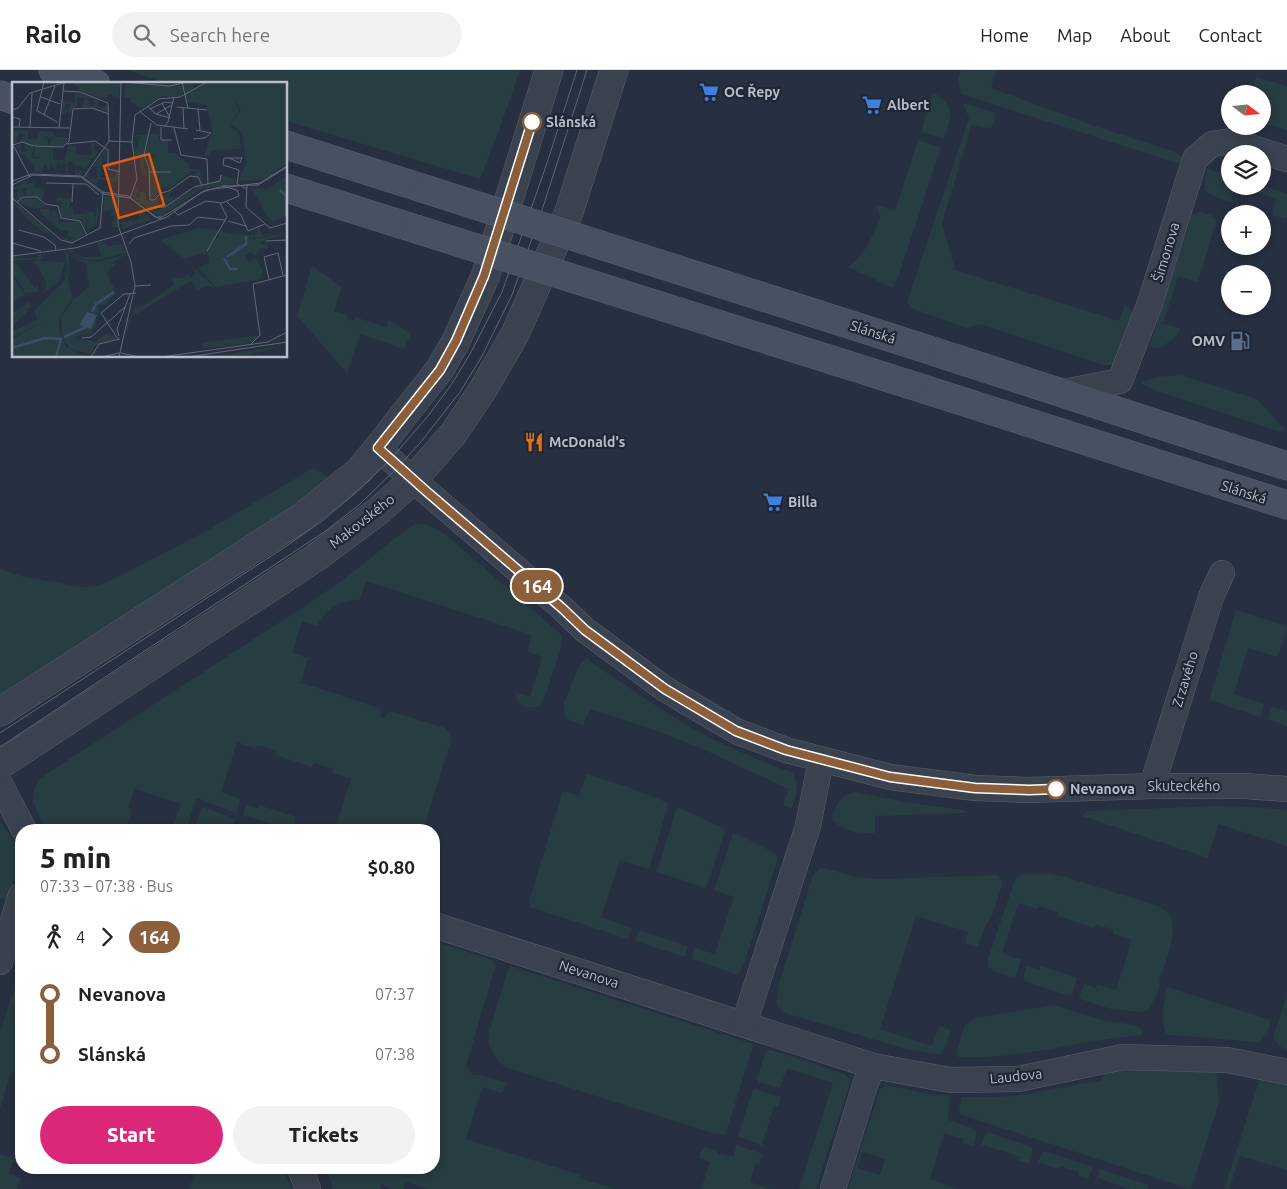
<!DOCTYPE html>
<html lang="en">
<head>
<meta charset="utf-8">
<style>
	:root { --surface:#fff; --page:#f2f2f2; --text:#222; --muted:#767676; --line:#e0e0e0; --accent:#db2777 }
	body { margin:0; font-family:Ubuntu,sans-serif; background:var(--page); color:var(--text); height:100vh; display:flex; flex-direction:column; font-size:19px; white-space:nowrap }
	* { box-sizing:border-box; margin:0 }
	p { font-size:16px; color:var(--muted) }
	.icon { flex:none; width:28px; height:28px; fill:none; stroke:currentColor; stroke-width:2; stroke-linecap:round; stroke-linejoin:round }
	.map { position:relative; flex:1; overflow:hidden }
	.panel { position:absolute; left:15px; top:754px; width:425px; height:350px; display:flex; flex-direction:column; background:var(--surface); border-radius:20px; box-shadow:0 2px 8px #0003 }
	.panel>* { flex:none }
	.badge { padding:0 10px; border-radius:16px; font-size:18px; line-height:32px }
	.needle { width:32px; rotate:106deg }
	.tools { position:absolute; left:1221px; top:15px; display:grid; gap:10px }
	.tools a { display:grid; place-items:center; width:50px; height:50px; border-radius:50%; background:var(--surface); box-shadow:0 2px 8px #0003; font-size:25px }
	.map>.badge { position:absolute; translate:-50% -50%; box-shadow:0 0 0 2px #fff }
	.legs { display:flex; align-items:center; gap:8px; height:55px; padding:0 25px; font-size:16px }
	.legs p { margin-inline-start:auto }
	.summary { display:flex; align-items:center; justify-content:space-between; height:85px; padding:0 25px }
	h1 { font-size:28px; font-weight:800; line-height:38px }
	.action { display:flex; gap:10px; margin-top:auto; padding:10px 25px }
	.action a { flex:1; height:58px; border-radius:30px; background:var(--accent); color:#fff; font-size:20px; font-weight:800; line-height:58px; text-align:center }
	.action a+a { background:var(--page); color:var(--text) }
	ul { padding:0 25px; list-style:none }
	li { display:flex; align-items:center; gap:18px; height:60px; font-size:19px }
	li i { display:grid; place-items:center; width:8px; height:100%; margin:0 6px; background:currentColor }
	li i::after { content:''; width:12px; height:12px; margin:-6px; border:4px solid; border-radius:50%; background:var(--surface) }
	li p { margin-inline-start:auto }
	li:first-child i { background:linear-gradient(#0000 50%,currentColor 0) }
	li:last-child i { background:linear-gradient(currentColor 50%,#0000 0) }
	header { display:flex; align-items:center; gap:30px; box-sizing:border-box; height:70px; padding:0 25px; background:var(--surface); border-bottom:1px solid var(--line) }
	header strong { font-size:24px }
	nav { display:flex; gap:28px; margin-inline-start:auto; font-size:18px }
	.search { width:350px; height:45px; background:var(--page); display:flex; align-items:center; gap:12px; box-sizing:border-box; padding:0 18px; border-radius:28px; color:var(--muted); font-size:19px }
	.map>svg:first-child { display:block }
	.green { fill:#283d41; fill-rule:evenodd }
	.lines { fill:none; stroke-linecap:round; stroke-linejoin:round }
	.minor-casing { stroke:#58606d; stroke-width:26 }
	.tertiary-casing { stroke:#58606d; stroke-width:29 }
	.secondary-casing { stroke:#58606d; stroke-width:29 }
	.minor { stroke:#3a424f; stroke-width:25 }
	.tertiary { stroke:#3a424f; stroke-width:28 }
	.secondary { stroke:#485162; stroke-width:28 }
	.tram { stroke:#5d6676; stroke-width:1 }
	.secondary-bridge-casing { stroke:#58606d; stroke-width:29; stroke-linecap:butt }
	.secondary-bridge { stroke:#485162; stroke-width:28 }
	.line-1-casing { stroke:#fff; stroke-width:11 }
	.line-1 { stroke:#8b5e3c; stroke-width:8 }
	.stop-1-dot { fill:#fff; stroke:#8b5e3c; stroke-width:2.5 }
	.labels { text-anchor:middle; stroke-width:4.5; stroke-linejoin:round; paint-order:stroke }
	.poi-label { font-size:14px; font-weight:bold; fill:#b7beca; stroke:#1f2735; text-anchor:start }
	.stop-label { font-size:14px; font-weight:bold; fill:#b7beca; stroke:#1f2735; text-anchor:start }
	.street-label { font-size:14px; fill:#b7beca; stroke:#1f2735 }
	.inset-river { fill:none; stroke:#3c4d68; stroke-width:2.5 }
	.inset-road { fill:none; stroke:#606977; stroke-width:1 }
	.view { fill:#e8590c; fill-opacity:0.15; stroke:#e8590c; stroke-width:2.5 }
	.inset-edge { fill:none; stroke:#b7beca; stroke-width:2.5 }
</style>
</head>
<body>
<header>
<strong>Railo</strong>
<div class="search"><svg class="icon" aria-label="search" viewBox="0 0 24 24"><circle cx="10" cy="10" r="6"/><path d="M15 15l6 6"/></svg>Search here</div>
<nav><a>Home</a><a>Map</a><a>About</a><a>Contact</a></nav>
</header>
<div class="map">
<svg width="1287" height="1119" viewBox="0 0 1287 1119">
	<rect width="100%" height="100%" fill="#263040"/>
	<g class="green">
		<polygon points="126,0 520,0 497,66 480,109 286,51 286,14 169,14"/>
		<polygon points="961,0 996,0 991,18 1095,56 1175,82 1182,88 1180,94 961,24 958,8"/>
		<polygon points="1256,7 1287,16 1287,60 1263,53 1262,24 1250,24"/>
		<path d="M933 22C957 37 951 47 944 69L921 62Z"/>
		<polygon points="963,33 996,43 991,59 972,54 942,153 955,200 1119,251 1125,234 1130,239 1134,247 1117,295 1104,295 980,254 966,258 911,238 907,232 969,48"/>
		<path d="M918 70 941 77 897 211 893 218 848 197C866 184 872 167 880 148L876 135 895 141Z"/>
		<path d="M1208 99 1230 106V116H1236L1231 132C1209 125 1199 125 1208 99Z"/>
		<polygon points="1238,116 1263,116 1287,124 1287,146 1286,149 1272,145 1276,129"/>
		<polygon points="1201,142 1211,145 1216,151 1198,212 1178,207 1163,254 1180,258 1177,266 1160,278 1153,278 1150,274 1192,145"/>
		<polygon points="312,196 342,217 334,241 347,245 347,249 354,251 355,247 386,257 389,250 411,264 404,279 360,264 347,303 297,246"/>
		<polygon points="1180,305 1257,329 1286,361 1281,362 1272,359 1160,322 1143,315 1141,312 1159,307"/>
		<polygon points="313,398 330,409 294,439 0,625 0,499 24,507 84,517 101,515 122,505 210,459"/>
		<path d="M415 454C429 453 435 458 446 465L562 565 561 578 545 627C539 638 536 637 525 637L517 630 515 622 530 627 542 587 528 581 532 565 366 511 360 529C355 531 352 530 348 531 333 534 324 543 317 556L302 551 292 583 308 588 300 614H306L379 638 381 641 380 646 385 648 387 643 390 641 445 658 450 664 451 670 423 760H301L303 753 314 757 316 753 335 759 351 709 332 703 333 699 314 693 312 697 276 685V681L257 675 256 679 237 672 221 722 240 729 236 743 196 728 187 758 174 754 181 734 135 719 128 738 132 739 126 758 123 756 121 760H46C38 740 26 731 39 709L311 532 344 509 407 459Z"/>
		<polygon points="1236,540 1286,556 1287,559 1278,587 1248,578 1234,624 1264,634 1260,647 1209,630"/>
		<path d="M588 588 592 593C623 613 653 635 685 654 719 674 756 689 793 703 799 719 797 722 792 738L783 735 789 719 698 677 655 660 590 639 583 655 567 649 564 642V633L577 600 582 592Z"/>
		<polygon points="1272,637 1287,641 1287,656 1268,649"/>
		<polygon points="586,704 625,716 666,732 668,736 649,799 620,790 601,847 632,858 628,869 530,837 529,831 563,721 579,726"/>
		<path d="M855 722 905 732 963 740 966 743 875 746V763C856 763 846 763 831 749 836 735 840 725 855 722Z"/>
		<polygon points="246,735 258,738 259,735 296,747 293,760 243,745"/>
		<polygon points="1215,736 1252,737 1287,740 1287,776 1218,754 1208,788 1082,746 1087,741"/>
		<polygon points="203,737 235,749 231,760 194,760 201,739"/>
		<polygon points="679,738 723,758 725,761 706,818 657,802 676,739"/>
		<path d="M0 751C4 757 10 764 13 771 22 791 13 811 7 830L0 828Z"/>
		<polygon points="733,764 737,764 773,782 777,786 777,791 744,895 738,905 692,889 695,878 715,884 734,827 714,820"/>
		<polygon points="824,798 856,807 879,809 998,805 1003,812 991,849 987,852 978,876 976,877 965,873 968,862 916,846 880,959 932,976 939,956 951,960 943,982 940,985 906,979 782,942 777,934 778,917 813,805 819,799"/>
		<path d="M1022 804H1050L1066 807 1158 836C1161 838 1166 841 1168 843 1181 859 1165 893 1159 911L1160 914 1157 925H1156L1151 936 1146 941 1140 942 1111 939 1080 929 1079 927 1084 914 1096 918 1097 914 1116 920 1132 870 1113 864 1114 860 1095 854 1094 858 1057 846 1058 842 1039 836 1037 839 1018 833 1002 883 1021 890 1016 906 1014 908 993 901 988 896V889L1015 809Z"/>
		<polygon points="639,860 688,876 685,887 635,871"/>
		<polygon points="434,871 493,890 495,897 466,996 473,1005 482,1005 506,1013 502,1023 482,1017 466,1069 580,1105 579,1108 614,1119 429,1119 406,1112 403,1119 393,1119 382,1114 380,1119 333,1119 327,1098 434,1098"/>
		<polygon points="21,896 21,1004 11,1001 0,1039 0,963"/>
		<path d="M510 896 750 973 753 977 725 1065 709 1062 505 997C494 987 490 981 488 966L508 899Z"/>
		<polygon points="1027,896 1039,900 1041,896 1077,908 1072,924 1070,926 1024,911 1023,909"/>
		<polygon points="1167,917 1271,950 1267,966 1263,965 1261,971 1259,973 1234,970 1169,965 1165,962 1162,946 1165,928 1164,927"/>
		<polygon points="1287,924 1287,979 1282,978 1273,968"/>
		<path d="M1054 935 1106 951 1135 955 1143 960 1142 965C1080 970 1020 990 958 987L956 984 965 955 975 948Z"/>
		<polygon points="772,980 844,1004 850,1010 849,1016 816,1119 799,1119 833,1013 787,998 780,1018 759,1012 757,1008 766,981"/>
		<path d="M1138 996 1216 999 1219 1033 1192 1117 1189 1119 962 1045 959 1043 961 1027C978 1027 994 1028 1011 1026 1041 1023 1070 1014 1099 1011L1108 1000Z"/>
		<polygon points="1261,1005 1287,1012 1287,1100 1240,1086 1229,1119 1224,1119"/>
		<path d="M886 1015 929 1024 950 1026 948 1050 975 1059 977 1062 973 1076 963 1073 964 1069 944 1063 930 1109 959 1119H848L877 1028 881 1018ZM862 1082 885 1089 880 1105 857 1098Z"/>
		<polygon points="755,1019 781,1027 778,1037 774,1036 762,1074 766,1077 738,1066 752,1022"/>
		<polygon points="990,1063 1031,1077 1033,1081 1030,1094 1020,1091 1021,1087 983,1075 980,1078 985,1064"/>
		<polygon points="736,1075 763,1084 760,1094 756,1093 750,1112 771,1119 701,1119 710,1092 699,1088 701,1081 705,1077 715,1080 719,1084 734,1087"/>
		<polygon points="1045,1081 1093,1097 1088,1109 1079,1106 1079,1102 1060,1096 1059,1099 1040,1093 1037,1096 1042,1083"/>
		<polygon points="0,1084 21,1091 21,1094 13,1091 9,1104 21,1108 17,1119 0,1119"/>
		<polygon points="196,1098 283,1098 292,1119 189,1119"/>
		<polygon points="1100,1099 1149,1115 1148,1119 1130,1119 1098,1108 1096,1112 1095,1112"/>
	</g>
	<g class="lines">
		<defs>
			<g id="minor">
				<polyline points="1059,323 1120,311 1150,233 1195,89 1212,74 1231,71 1287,89"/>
				<polyline points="378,378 413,410 562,538 585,560 665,619 736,661 786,680 890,707 975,718 1029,720 1152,716 1245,716 1287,719"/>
				<polyline points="0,714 24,760"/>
				<polyline points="1152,716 1211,527 1222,503"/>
				<polyline points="434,855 873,996 950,1010 1018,1009 1123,987 1227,990 1287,1002"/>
				<polyline points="0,892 21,825"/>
				<polyline points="744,954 808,756 821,690"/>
				<polyline points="300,1098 308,1119"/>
				<polyline points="833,1119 865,1015 873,996"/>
			</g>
			<g id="tertiary">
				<polyline points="0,642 302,447 359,401 378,378 440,299 456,271 485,207 549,0"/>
				<polyline points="0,695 315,488 377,442 413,410 453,364 482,321 515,264 569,142 614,0"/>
			</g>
			<g id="secondary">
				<polyline points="53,0 96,14"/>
				<polyline points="0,25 14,30"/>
				<polyline points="286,75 428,120"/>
				<polyline points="286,118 416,159"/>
				<polyline points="920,277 1287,396"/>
				<polyline points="908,314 1287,435"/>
			</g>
		</defs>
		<use href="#minor" class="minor-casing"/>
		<use href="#tertiary" class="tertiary-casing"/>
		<use href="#secondary" class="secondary-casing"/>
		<use href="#minor" class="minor"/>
		<use href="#tertiary" class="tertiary"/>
		<use href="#secondary" class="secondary"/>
		<g class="tram">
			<polyline points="0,663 288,475 322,451 352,426 390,390 428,346 451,315 470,284 502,222 547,93 577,0"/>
			<polyline points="0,677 327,460 360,434 398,397 420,373 460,322 481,288 512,225 544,134 587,0"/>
		</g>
		<defs>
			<g id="secondary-bridge">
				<polyline points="428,120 920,277"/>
				<polyline points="416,159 908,314"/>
			</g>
		</defs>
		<use href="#secondary-bridge" class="secondary-bridge-casing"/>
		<use href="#secondary-bridge" class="secondary-bridge"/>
	</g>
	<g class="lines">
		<defs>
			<polyline id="line-1" points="532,52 484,206 456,271 440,300 378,378 426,421 562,538 585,560 665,619 736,661 786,680 890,707 975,718 1029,720 1056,719"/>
		</defs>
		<use href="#line-1" class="line-1-casing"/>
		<use href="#line-1" class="line-1"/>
	</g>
	<defs>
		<symbol id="supermarket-bare" viewBox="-9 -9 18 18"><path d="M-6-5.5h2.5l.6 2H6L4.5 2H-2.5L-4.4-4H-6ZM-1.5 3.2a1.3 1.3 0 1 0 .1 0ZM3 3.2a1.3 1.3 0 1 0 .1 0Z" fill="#3f7fe0" stroke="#1f2735" stroke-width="2.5" paint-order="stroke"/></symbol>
		<symbol id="fuel-bare" viewBox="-9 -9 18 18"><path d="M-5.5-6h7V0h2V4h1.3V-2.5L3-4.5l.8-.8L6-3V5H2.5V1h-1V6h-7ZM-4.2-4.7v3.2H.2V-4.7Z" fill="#5c6f8a" stroke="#1f2735" stroke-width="2.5" paint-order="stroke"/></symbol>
		<symbol id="restaurant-bare" viewBox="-9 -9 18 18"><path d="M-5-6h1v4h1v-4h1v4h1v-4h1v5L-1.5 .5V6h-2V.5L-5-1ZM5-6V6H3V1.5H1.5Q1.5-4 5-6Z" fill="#e8710a" stroke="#1f2735" stroke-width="2.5" paint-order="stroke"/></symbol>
	</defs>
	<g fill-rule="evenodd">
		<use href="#supermarket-bare" x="695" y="8" width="28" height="28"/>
		<use href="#supermarket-bare" x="858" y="21" width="28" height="28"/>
		<use href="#fuel-bare" x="1226" y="257" width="28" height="28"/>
		<use href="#restaurant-bare" x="520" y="358" width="28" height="28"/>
		<use href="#supermarket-bare" x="759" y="418" width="28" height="28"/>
	</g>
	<g class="stop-1-dot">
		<circle cx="532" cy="52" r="9"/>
		<circle cx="1056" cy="719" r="9"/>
	</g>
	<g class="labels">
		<g class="poi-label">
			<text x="724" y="27">OC Řepy</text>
			<text x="887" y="40">Albert</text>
			<text x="1225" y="276" text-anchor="end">OMV</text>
			<text x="549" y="377">McDonald's</text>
			<text x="788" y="437">Billa</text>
		</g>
		<g class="stop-label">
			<text x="546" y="57">Slánská</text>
			<text x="1070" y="724">Nevanova</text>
		</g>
		<g class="street-label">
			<text transform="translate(1166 182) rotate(-73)" y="5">Šimonova</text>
			<text transform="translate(873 262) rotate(18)" y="5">Slánská</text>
			<text transform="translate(1244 422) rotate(18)" y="5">Slánská</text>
			<text transform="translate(362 451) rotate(-38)" y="5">Makovského</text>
			<text transform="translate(1185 609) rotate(-73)" y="5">Zrzavého</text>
			<text x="1184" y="721">Skuteckého</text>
			<text transform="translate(589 904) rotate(18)" y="5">Nevanova</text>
			<text transform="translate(1016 1006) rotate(-6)" y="5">Laudova</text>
		</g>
	</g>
	<g transform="translate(12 12)">
		<rect width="275" height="275" fill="#263040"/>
		<path d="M64 0H108L107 16 97 12 94 17 66 9 67 5 62 3ZM180 0 182 7 196 0H275V82L251 98 226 99 234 81 230 51 218 42 229 29 221 14 227 29 217 43 227 51 229 67 199 69 198 74 192 73 200 51 198 37 194 23 176 20 171 4ZM119 2 170 4 171 8 168 14H151L129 26 118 20 120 16 112 15 113 3ZM63 11 85 17 87 25 94 24 95 21 97 30 81 26V21L84 23 81 16 75 17 80 25H70L73 15H66L65 24 58 31 56 27 59 22H54L52 30 55 26V31L49 32 50 19 63 20ZM149 46V57H160L162 59 156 58V71H163L176 82 177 87H187L191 101 186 94 180 93 187 90 178 89 177 93H173L157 108V105H147L148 108H156L147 110 141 117 137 114 138 90H159L138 89 133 76 144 75 133 72 139 52H147V59L152 58H150L149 57ZM4 48 16 49V56L21 57 26 56V49L41 50 42 54 57 56 52 64H37L40 56 32 55 36 57V64H23L8 59 13 52H7L4 58 7 60 2 61 0 50ZM137 52 131 74 135 94H130L127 80 130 74H123L124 84 122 72 128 55 123 54 122 66V53ZM79 60 86 62H83L82 68 86 70 81 77H75L79 78 73 87 64 83V90L73 89 69 93H63V83L59 79 56 80 55 90 58 92 48 91H54V82H50L49 89V82L45 80 44 89 39 81 37 88 32 82 31 90H23L22 84 13 73H8L4 64 7 62H10L7 67 11 70 16 69 12 67 13 61 22 65 19 74 23 77 28 75H22L23 65 41 66V78H53L56 64H64V73H80ZM93 67 95 86 91 72 88 95 96 96 97 88V95L102 96 106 88 105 100 86 97V100L81 101 73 94 78 87 77 97H85V87L88 85 81 84ZM207 92 223 97 226 93 224 101 189 107 148 135 137 129 149 127 186 105 210 99ZM275 94V135L259 140 239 106 255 107ZM18 96 14 102 22 100 21 105 32 107 31 117 21 114V108L20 114 13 113V108L18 106H10L12 113 6 119 0 116 5 115 6 107H0ZM124 107 126 108 123 115 127 117 128 110H134V118L138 120 161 108 156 116 166 114 154 123 150 124 155 119 146 115 147 124 135 126 120 114ZM49 113 48 116H59L57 126 61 127V132H74L73 148 70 137H59V132L57 137 49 134 47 122 52 121 44 118ZM92 115H106L105 145H100V140H97L102 138V134H98L101 128 91 129ZM11 116 26 117 33 123 29 127H38V138L39 128 44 129 46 137 47 128 46 140H63L65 145 64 140H67L73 153 60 160H57V157L61 159 62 155H56V160L52 158 50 156H56V149L48 148 29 132 28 127 11 123 7 120ZM0 119 8 125 40 151H33L16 138ZM119 119 140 138 110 147V140L127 137V127ZM84 124 87 128 85 143 78 147 75 146V129L83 130 84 140ZM247 145 250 153 275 149 246 156 234 155 211 148 239 154 240 150 242 155ZM186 146 206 148 203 157 205 158 208 149 243 157 275 151 249 160 250 163 256 161 255 167 249 166 243 173 239 170 233 173 235 180 244 176 251 189 249 197 204 205 187 186 197 180 196 169 192 173 191 170 173 177 148 158ZM90 159 96 164 111 162 114 171 84 179 71 177 55 169 62 168 60 171 73 175 89 174 85 161ZM52 169 67 177 84 180 115 172 98 181 103 182 95 191 104 211 93 223H84L88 231 84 234V244L79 252 63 254 65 258 84 259 95 251 105 256 84 263 78 273 57 266 50 253 49 235 61 218 77 205 74 182 57 173 58 198ZM28 172 33 174 27 179 53 180 48 199 31 211 35 201 24 182 20 181 25 177 0 179V176H24ZM3 180 23 206 26 203 25 210 13 211 0 190ZM54 184 60 217 47 237V250L54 265 75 275H0V257L36 238 0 255V250L25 237 22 229 54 197ZM182 187 204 206 196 204 188 206 187 210 179 199 119 235 113 256 115 242 123 225 132 223 162 203 159 195 171 196 178 190 176 195H180L183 191ZM0 193 13 213 2 219 0 216ZM17 220 19 224 13 228H17L0 244 3 236 0 231ZM247 253 239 261 191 266 190 261ZM275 263 237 273 195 275Z" fill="#283d41"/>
		<path d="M75 230 85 233 79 247 67 243Z" fill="#3c4d68"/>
		<path class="inset-river" d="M268 108 274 114V134M215 175 234 162V154M212 176 218 187H225M80 230 84 222 102 210M52 255 74 245M0 266 33 256 49 257 44 275"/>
		<path class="inset-road" d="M112 0 157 4 177 0M170 0 176 26M51 9 68 10 96 21 97 59M29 15 48 22M150 21 158 36M135 24 144 32 158 36M165 25 195 28M171 26 172 47M138 27 153 20 161 21M186 27 188 48M0 28 6 26 18 11 54 0M24 28 45 40M25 28 32 0M127 29 145 43 176 47M144 32 160 23M32 33 43 4M0 35 8 37 7 45M139 41 132 73 137 86 138 118H142L149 111 157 109 178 94 186 95 190 103M0 45 58 46M149 45V58H159M152 45 156 40 162 15M18 46 20 11M47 46 52 1M162 46 169 73 195 77 196 102M181 57 193 56 199 51 184 48M97 59 120 60M0 61 18 95M55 62 83 59 96 68V87L108 90M1 63 10 60 22 64 51 65 57 59 61 27 80 26 97 32M217 76 228 81 230 76M230 76H212L211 83 227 88 225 102 235 107M137 90H159M71 96 97 59M0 99 20 92 69 94 91 110 116 114 143 135H149M34 101 74 102 87 113M0 103 21 93 69 95 91 112 118 116 147 137 194 108 248 101 275 84M235 104 234 125 258 146 275 141M0 116 49 158 60 161 88 146 91 110M118 116 125 97 120 60 123 33 147 17 168 15 195 0M5 120 11 115H25L33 122 46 124 49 136 68 139 75 153M60 120 61 102M215 120 229 133 236 149 253 142M134 129 138 126 153 125 182 105 208 99 209 93M163 130 166 133 194 119 210 121 227 114 225 108 211 104M216 139 234 144M7 148 32 155 43 163 44 169M254 159 275 158M0 161 29 169M117 162 122 156 159 144 177 143 186 135 213 138M195 169 215 135 208 121M0 174 63 166 104 154 155 135 190 110 211 104 246 103 275 85M257 197 252 175 266 171 271 193M123 204 139 203M107 254 105 247 118 212M70 256 79 255 113 225M106 257 89 231 112 212 124 211M239 262 248 253 241 202 275 193M109 271 128 275M79 275 87 262 108 257M89 275 107 271M107 275 123 204 119 180 106 143 109 0M149 275 256 260 275 250M176 275 275 260"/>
		<path class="view" d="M137 72 152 123 107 136 92 84Z"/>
		<rect width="275" height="275" class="inset-edge"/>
	</g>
</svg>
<div class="tools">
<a><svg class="needle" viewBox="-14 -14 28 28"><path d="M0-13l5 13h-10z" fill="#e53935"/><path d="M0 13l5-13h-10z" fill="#767676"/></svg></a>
<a><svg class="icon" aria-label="layers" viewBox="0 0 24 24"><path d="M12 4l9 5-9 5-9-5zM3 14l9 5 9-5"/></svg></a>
<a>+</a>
<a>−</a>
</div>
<b class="badge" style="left:537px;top:516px;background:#8b5e3c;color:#fff">164</b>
<section class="panel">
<div class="summary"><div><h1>5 min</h1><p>07:33 – 07:38 · Bus</p></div><b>$0.80</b></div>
<div class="legs"><svg class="icon" aria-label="walk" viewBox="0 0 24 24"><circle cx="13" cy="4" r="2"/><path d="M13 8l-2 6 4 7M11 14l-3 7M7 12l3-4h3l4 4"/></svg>4<svg class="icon" aria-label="forward" viewBox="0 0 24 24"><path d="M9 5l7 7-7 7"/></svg><b class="badge" style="background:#8b5e3c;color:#fff">164</b></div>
<ul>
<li><i style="color:#8b5e3c"></i><b>Nevanova</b><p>07:37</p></li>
<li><i style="color:#8b5e3c"></i><b>Slánská</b><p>07:38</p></li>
</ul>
<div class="action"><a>Start</a><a>Tickets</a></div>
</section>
</div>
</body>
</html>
